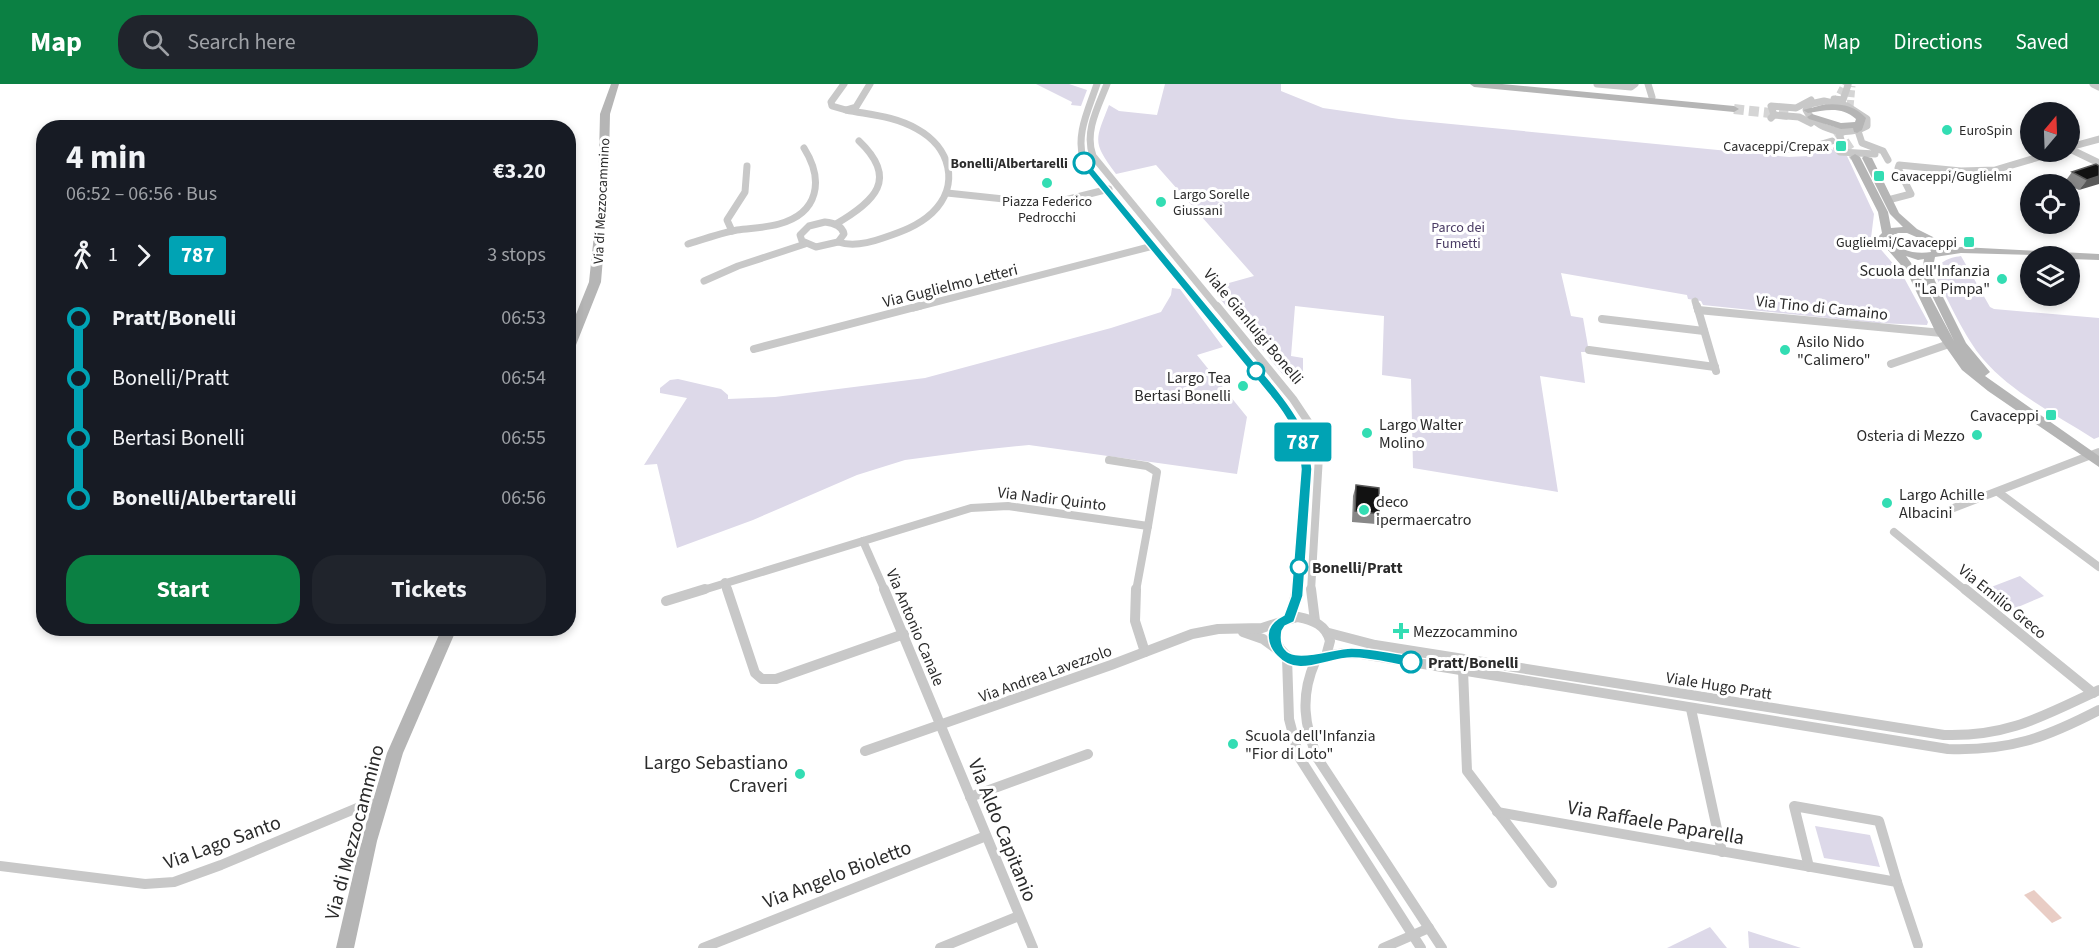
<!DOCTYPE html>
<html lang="en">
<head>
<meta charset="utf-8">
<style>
	:root { --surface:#171b24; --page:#20242c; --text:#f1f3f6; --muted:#9ea1a6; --accent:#0b8043 }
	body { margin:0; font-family:"Source Sans 3",sans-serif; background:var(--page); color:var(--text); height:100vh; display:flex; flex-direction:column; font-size:22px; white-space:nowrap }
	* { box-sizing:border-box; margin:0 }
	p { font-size:20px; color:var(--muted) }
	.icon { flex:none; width:33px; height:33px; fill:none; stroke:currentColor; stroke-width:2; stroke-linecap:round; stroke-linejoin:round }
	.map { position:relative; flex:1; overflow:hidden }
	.details { position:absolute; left:36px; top:36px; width:540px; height:516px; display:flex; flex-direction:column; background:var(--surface); border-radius:24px; box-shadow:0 3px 9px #0003 }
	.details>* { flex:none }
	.badge { padding:0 12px; border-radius:4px; font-size:21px; line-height:39px }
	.needle { width:39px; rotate:19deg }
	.fabs { position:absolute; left:2020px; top:18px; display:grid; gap:12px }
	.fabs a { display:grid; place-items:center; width:60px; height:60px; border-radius:50%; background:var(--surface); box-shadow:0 3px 9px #0003; font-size:30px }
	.map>.badge { position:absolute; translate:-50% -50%; box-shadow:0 0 0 3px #fff }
	.legs { display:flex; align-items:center; gap:9px; height:66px; padding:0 30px; font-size:20px }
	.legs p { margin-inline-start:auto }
	.overview { display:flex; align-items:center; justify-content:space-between; height:102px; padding:0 30px }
	h1 { font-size:33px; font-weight:700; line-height:45px }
	.primary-button { display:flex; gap:12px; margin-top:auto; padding:12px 30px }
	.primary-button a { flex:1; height:69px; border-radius:24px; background:var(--accent); color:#fff; font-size:24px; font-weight:700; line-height:69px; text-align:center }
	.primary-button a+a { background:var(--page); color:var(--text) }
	ul { padding:0 30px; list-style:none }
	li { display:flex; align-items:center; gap:21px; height:60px; font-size:22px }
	li i { display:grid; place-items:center; width:9px; height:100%; margin:0 8px; background:currentColor }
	li i::after { content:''; width:15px; height:15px; margin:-8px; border:4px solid; border-radius:50%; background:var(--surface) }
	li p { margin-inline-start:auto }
	li:first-child i { background:linear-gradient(#0000 50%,currentColor 0) }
	li:last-child i { background:linear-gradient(currentColor 50%,#0000 0) }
	header { display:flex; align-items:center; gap:36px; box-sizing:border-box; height:84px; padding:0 30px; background:var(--accent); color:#fff }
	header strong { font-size:28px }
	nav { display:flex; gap:33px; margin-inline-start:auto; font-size:21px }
	.search { width:420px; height:54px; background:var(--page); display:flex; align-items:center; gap:15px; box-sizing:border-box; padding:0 21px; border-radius:24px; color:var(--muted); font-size:22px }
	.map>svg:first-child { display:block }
	.green { fill:#ddd9e9 }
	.water { fill:#e9cdc5 }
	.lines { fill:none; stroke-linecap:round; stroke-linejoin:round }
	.street-tunnel { stroke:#d5d5d5; stroke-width:7; stroke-dasharray:7 3; stroke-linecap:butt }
	.secondary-tunnel { stroke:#d5d5d5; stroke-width:10; stroke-dasharray:10 5; stroke-linecap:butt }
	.street-far2 { stroke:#c8c8c8; stroke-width:7 }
	.street-far1 { stroke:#c8c8c8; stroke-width:8 }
	.street { stroke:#c8c8c8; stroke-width:10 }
	.secondary { fill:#b5b5b5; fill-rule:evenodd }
	.wall { fill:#888 }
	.shaded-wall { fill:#595959 }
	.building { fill:#121212; stroke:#595959; stroke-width:1.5 }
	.line-1 { fill:#00a3b4; stroke:#fff; stroke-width:1.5 }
	.poi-dot { fill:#33ddb3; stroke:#fff; stroke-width:2 }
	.stop-1-dot { fill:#fff; stroke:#00a3b4; stroke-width:3 }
	.labels { text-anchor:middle; stroke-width:6; stroke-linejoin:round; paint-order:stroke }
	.far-poi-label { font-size:14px; fill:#2b2b2b; stroke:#fff; text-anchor:start }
	.far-stop-label { font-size:14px; font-weight:bold; fill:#2b2b2b; stroke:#fff; text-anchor:end }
	.far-street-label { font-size:14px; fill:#2b2b2b; stroke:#fff }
	.far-park-label { font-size:14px; fill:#4a3b64; stroke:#fff }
	.poi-label { font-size:16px; fill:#2b2b2b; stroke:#fff; text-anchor:start }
	.street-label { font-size:16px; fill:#2b2b2b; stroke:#fff }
	.stop-label { font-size:16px; font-weight:bold; fill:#2b2b2b; stroke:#fff; text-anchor:start }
	.near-poi-label { font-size:20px; fill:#2b2b2b; stroke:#fff; text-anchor:end }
	.near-street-label { font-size:20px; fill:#2b2b2b; stroke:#fff }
</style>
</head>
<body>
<header>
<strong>Map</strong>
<div class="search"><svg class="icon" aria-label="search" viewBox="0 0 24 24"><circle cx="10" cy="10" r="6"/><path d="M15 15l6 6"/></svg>Search here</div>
<nav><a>Map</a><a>Directions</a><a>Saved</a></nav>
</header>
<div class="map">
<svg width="2099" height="864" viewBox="0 0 2099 864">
	<rect width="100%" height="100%" fill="#fff"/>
	<g class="green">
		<polygon points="1036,0 1069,0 1087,6 1081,22 1071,21 1072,18"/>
		<path d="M1165 0H1281V7L1323 24 1399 35 1789 73 1808 72 1805 69 1829 64 1847 72 1874 130 1871 154 1902 190 1928 238 1927 241 1876 239 1703 221 1701 217 1688 215 1687 211 1561 189 1571 232 1583 234 1589 268H1581L1585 299 1540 292 1558 408 1413 384 1411 295 1382 291 1384 232 1295 222 1291 272 1303 274V289L1285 293 1211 204 1254 192 1156 81 1116 90C1092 58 1095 57 1109 21L1119 27 1157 31Z"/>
		<path d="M1961 172 1990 223 1994 225 2099 234V353L2094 355C2057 331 2012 309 1983 275 1965 254 1948 216 1935 191 1939 177 1948 174 1961 172Z"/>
		<polygon points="1172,204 1180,205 1223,263 1197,271 1247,333 1237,390 1029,361 980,366 905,376 857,391 753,436 677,464 657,380 644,381 687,314 660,309 660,304 670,296 678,295 721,305 728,311 728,315 775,313 925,294 1111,244 1161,228 1171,211"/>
		<polygon points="2020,492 2044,512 2011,526 1986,505"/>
		<polygon points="1815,742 1870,751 1880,783 1824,774"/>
		<polygon points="1710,843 1727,864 1667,864"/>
		<polygon points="1748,847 1801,864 1749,864"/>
	</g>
	<polygon class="water" points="2034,806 2062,834 2052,839 2024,811"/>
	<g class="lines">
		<g class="street-tunnel">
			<polyline points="1835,19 1845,0"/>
			<polyline points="1850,23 1852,2"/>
		</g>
		<g class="secondary-tunnel">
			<polyline points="1734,25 1788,31"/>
			<polyline points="1836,45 1855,73"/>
		</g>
		<g class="street-far2">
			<polyline points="844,0 831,18 832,22 846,26 856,23 870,0"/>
			<path d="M1097 0C1088 27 1075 51 1084 79L1204 224"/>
			<path d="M1107 0C1098 23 1084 48 1093 72L1218 224"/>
			<polyline points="1597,0 1631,3 1635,0"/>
			<polyline points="1648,0 1652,13"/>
			<polyline points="2093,0 2099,3"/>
			<polyline points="1834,15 1843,16 1848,1"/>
			<path d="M1824 17 1847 22 1867 35V42C1847 53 1817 47 1806 26L1810 20Z"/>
			<polyline points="1774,31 1771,22 1796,24 1811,16"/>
			<polyline points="1771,34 1774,31 1799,33 1811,39"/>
			<polyline points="1838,46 1843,62 1837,65 1840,68 1875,70 1875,65"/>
			<polyline points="1858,47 1862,59 1883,67 1888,76"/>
			<polyline points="2070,63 2099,55"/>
			<polyline points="1782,65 1808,64 1832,57"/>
			<polyline points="2070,65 2099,79"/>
			<polyline points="947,109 1041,119 1061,117 1109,105"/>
			<polyline points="1888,116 1911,110 1898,84 1899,81 1961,87 1995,86 2056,68"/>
			<path d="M825 138C833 139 842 141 844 150L838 158 816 163 802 157 800 151 809 142Z"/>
			<path d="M836 140C875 117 899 95 859 57"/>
			<polyline points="732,147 727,136 745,108 747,82"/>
			<path d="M838 158C853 163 869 159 883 154 901 148 918 142 932 129 961 101 950 63 917 45 894 32 871 31 846 26"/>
			<path d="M688 160C704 155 721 149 737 146 751 144 765 144 779 140 819 129 824 96 804 64"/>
			<polyline points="704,197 738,182 805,160"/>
			<polyline points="1695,217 1697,224"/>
			<polyline points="913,224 1153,162"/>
		</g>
		<g class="street-far1">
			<polyline points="1203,222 1279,314 1295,339 1302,356 1306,385 1297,507"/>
			<polyline points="1217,222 1293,315 1311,342 1319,372 1311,507"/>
			<polyline points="1697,222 1716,287"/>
			<polyline points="1698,226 1942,249"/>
			<polyline points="1602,235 1704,247"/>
			<polyline points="754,265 919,222"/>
			<polyline points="1589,266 1715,283"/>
			<polyline points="1891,280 1949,260"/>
			<polyline points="1109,376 1147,382 1157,388 1148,442"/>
			<polyline points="1998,408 2099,483"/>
			<polyline points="1951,425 2099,368"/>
			<polyline points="1894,448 1966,507"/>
			<polyline points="863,457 885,507"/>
			<polyline points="725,498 728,507"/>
			<polyline points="700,507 971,424 1008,422 1148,442 1136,507"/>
		</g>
		<g class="street">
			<polyline points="727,505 755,589 762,595 776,595 904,550"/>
			<polyline points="884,505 1033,864"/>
			<polyline points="1136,505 1135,537 1145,568"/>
			<polyline points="1311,505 1315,537"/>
			<polyline points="1965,505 2093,609"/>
			<polyline points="666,517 705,505"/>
			<path d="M1298 533C1313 536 1326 541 1330 557L1326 572C1317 575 1308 579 1297 577 1281 573 1264 548 1284 537 1287 535 1294 534 1298 533Z"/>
			<polyline points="1290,534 1297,505"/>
			<polyline points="1243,548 1263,555 1278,566"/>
			<path d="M1329 549 1375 561 1944 651C2008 653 2043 632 2099 606"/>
			<path d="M1326 572 1345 569 1362 570 1948 665C2010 667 2045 654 2099 626"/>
			<polyline points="1287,573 1289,635 1299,673 1421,864"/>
			<path d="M1315 578C1300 612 1304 642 1318 675L1442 864"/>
			<polyline points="1463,586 1467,687 1552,799"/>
			<polyline points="1691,625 1722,768"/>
			<polyline points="865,667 1111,581 1192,550 1218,545 1262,544 1281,538"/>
			<polyline points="970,713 1088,670"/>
			<polyline points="1497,728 1897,798 1918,861"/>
			<polyline points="0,782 145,800 174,798 221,781 357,724 380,718"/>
			<polyline points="1809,783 1794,722 1879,737 1897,798"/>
			<polyline points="703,864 986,752"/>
			<polyline points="940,864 1019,832"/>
			<polyline points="1383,864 1429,844"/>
		</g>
		<g class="secondary">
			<polygon points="611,0 619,0 610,30 608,113 601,198 574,266 568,270 568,250 589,198 598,113 600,30"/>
			<polygon points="1470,0 1502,0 1734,22 1739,25 1734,28 1474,3"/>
			<path d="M1822 21C1839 19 1854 21 1866 34L1862 46 1857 49 1854 48 1853 44 1841 45 1809 35 1807 33 1812 30 1841 39 1855 38 1856 35C1842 22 1826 26 1808 29L1803 26Z"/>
			<path d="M1855 70 1860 73 1888 128 1891 144 1903 143 1890 130 1862 74 1864 72 1872 74 1899 129 1917 145 1935 154 1942 166 1961 163 2099 170V176L2070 175V172L1961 169 1935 173 1932 188 1935 197 1966 259 1990 288 1985 292 2099 372V383L1988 307 1962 286 1936 249 1907 188 1881 158 1879 152 1882 149 1878 128 1850 73ZM1907 149 1928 158 1931 168C1917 170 1897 168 1890 153L1898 149ZM1906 172 1918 176 1924 175 1922 188 1925 197 1954 257 1917 187Z"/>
			<polygon points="442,544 457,544 403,669 377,757 354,864 336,864 361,757 387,669"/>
		</g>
	</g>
	<g class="wall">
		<polygon points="2099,82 2079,106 2070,102 2070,100 2064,99 2072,88"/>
		<polygon points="1356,401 1379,430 1376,440 1352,438 1353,412"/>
	</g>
	<polygon class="shaded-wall" points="2099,92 2099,100 2079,106 2087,96"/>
	<g class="building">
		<polygon points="2096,80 2099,82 2099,92 2087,96 2072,88"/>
		<polygon points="1356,401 1379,404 1379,430 1355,427"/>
	</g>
	<path class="line-1" d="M1081 77H1087L1275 303C1297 331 1309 348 1312 385L1303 512 1294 538 1285 542 1282 547C1275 589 1332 563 1352 564 1371 564 1392 569 1411 572L1418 578 1416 582 1411 583C1392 580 1371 574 1352 574 1326 574 1298 595 1277 572 1272 567 1268 559 1268 551 1268 541 1276 535 1284 531L1291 512 1301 385C1298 350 1289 334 1267 308L1081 81Z"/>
	<g class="poi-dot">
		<circle cx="1947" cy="46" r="6"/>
		<rect x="1835" y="56" width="12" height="12" rx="3"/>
		<rect x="1873" y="86" width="12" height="12" rx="3"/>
		<circle cx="1047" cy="99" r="6"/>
		<circle cx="1161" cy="118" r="6"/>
		<rect x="1963" y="152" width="12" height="12" rx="3"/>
		<circle cx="2002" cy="195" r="6"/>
		<circle cx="1785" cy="266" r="6"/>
		<circle cx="1243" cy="302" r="6"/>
		<rect x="2045" y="325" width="12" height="12" rx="3"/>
		<circle cx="1367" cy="349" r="6"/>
		<circle cx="1977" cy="351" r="6"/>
		<circle cx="1887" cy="419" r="6"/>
		<circle cx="1364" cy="426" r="6"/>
		<path d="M1398 538h6v6h6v6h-6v6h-6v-6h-6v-6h6z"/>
		<circle cx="1233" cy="660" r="6"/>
		<circle cx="800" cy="690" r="6"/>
	</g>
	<g class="stop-1-dot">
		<circle cx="1084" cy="79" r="10"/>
		<circle cx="1256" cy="287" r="8"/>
		<circle cx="1299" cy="483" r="8"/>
		<circle cx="1411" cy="578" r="10"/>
	</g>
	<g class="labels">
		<g class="far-poi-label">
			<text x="1959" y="51">EuroSpin</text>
			<text x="1829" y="67" text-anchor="end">Cavaceppi/Crepax</text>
			<text x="1891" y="97">Cavaceppi/Guglielmi</text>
			<text x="1173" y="115">Largo Sorelle<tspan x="1173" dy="16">Giussani</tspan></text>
			<text x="1047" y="122" text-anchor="middle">Piazza Federico<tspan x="1047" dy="16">Pedrocchi</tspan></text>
			<text x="1957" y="163" text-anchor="end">Guglielmi/Cavaceppi</text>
		</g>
		<g class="far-stop-label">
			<text x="1068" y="84">Bonelli/Albertarelli</text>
		</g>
		<g class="far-street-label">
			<text transform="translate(601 117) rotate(-87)" y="5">Via di Mezzocammino</text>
		</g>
		<g class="far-park-label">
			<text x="1458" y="148">Parco dei<tspan x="1458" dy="16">Fumetti</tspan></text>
		</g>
		<g class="poi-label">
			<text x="1990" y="192" text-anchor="end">Scuola dell'Infanzia<tspan x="1990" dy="18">"La Pimpa"</tspan></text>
			<text x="1797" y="263">Asilo Nido<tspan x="1797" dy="18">"Calimero"</tspan></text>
			<text x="1231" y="299" text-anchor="end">Largo Tea<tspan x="1231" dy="18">Bertasi Bonelli</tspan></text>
			<text x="2039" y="337" text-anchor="end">Cavaceppi</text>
			<text x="1379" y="346">Largo Walter<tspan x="1379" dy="18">Molino</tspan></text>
			<text x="1965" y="357" text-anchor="end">Osteria di Mezzo</text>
			<text x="1899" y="416">Largo Achille<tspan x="1899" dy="18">Albacini</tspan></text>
			<text x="1376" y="423">deco<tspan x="1376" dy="18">ipermaercatro</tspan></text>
			<text x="1413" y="553">Mezzocammino</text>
			<text x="1245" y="657">Scuola dell'Infanzia<tspan x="1245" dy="18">"Fior di Loto"</tspan></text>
		</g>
		<g class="street-label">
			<text transform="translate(950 201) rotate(-14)" y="6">Via Guglielmo Letteri</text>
			<text transform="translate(1822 223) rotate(6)" y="6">Via Tino di Camaino</text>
			<text transform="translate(1254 242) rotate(50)" y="6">Viale Gianluigi Bonelli</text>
			<text transform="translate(1052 414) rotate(7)" y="6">Via Nadir Quinto</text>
			<text transform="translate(2003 517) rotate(39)" y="6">Via Emilio Greco</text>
			<text transform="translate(916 543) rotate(67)" y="6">Via Antonio Canale</text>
			<text transform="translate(1045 589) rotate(-20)" y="6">Via Andrea Lavezzolo</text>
			<text transform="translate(1719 601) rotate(9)" y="6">Viale Hugo Pratt</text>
		</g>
		<g class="stop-label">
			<text x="1312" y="489">Bonelli/Pratt</text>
			<text x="1428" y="584">Pratt/Bonelli</text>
		</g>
		<g class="near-poi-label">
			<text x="788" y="685">Largo Sebastiano<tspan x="788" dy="23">Craveri</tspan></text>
		</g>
		<g class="near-street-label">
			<text transform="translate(1656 738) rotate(10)" y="7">Via Raffaele Paparella</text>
			<text transform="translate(1003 746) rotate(68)" y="7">Via Aldo Capitanio</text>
			<text transform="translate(354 748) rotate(-75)" y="7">Via di Mezzocammino</text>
			<text transform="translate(222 758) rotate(-20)" y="7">Via Lago Santo</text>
			<text transform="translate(837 790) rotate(-21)" y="7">Via Angelo Bioletto</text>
		</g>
	</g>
</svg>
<div class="fabs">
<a><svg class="needle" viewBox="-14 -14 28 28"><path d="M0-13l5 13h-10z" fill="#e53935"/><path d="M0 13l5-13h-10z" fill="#9ea1a6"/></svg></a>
<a><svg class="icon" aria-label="locate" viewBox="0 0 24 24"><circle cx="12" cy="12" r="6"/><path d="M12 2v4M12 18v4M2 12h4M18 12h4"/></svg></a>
<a><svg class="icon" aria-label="layers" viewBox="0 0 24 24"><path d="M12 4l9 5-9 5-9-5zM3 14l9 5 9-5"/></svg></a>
</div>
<b class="badge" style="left:1303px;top:358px;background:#00a3b4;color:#fff">787</b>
<section class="details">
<div class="overview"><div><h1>4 min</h1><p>06:52 – 06:56 · Bus</p></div><b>€3.20</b></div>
<div class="legs"><svg class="icon" aria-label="walk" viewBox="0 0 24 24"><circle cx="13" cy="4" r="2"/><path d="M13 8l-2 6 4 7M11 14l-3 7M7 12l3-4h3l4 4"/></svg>1<svg class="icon" aria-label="forward" viewBox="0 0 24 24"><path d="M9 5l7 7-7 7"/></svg><b class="badge" style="background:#00a3b4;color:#fff">787</b><p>3 stops</p></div>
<ul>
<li><i style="color:#00a3b4"></i><b>Pratt/Bonelli</b><p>06:53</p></li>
<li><i style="color:#00a3b4"></i><span>Bonelli/Pratt</span><p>06:54</p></li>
<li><i style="color:#00a3b4"></i><span>Bertasi Bonelli</span><p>06:55</p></li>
<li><i style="color:#00a3b4"></i><b>Bonelli/Albertarelli</b><p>06:56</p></li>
</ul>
<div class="primary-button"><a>Start</a><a>Tickets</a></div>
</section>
</div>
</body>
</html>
